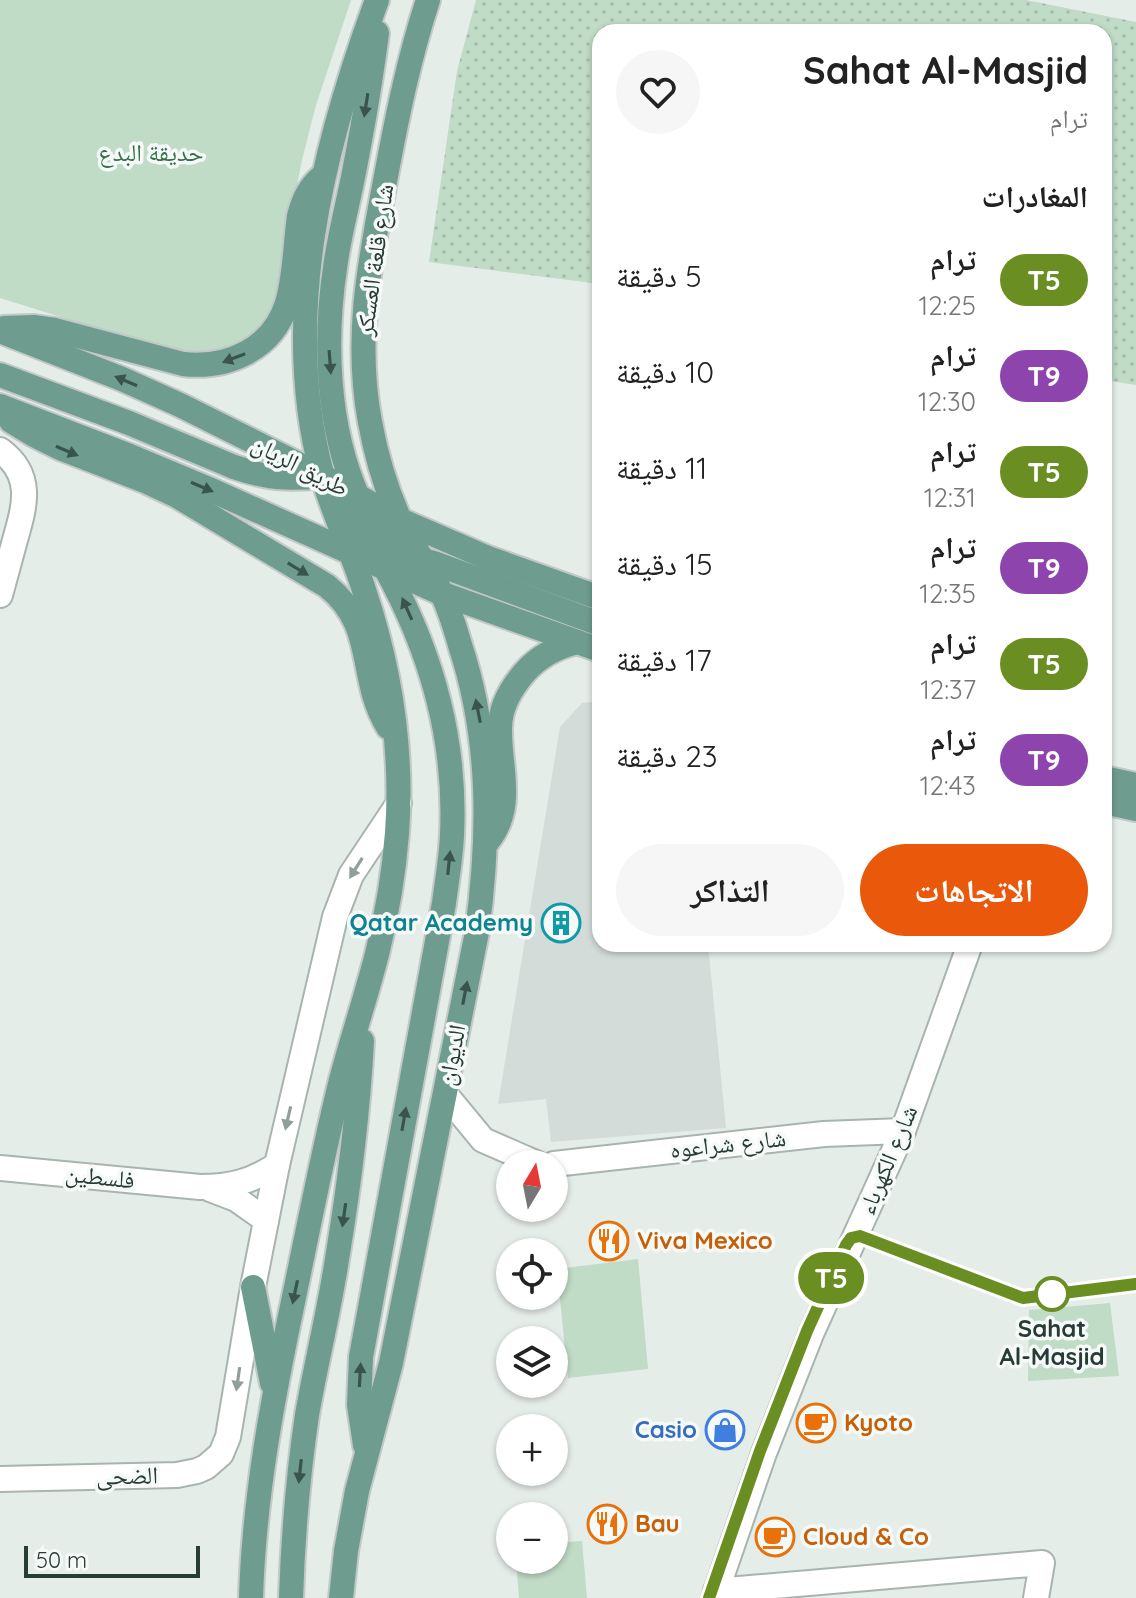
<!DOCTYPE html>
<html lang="ar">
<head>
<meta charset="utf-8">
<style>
	:root { --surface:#fff; --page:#f6f6f6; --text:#222; --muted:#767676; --accent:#ea580c }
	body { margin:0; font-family:Quicksand,"Noto Naskh Arabic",sans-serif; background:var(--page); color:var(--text); direction:rtl; height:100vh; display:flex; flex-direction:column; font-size:30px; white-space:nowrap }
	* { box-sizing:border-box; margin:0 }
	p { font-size:26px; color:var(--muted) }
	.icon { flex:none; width:44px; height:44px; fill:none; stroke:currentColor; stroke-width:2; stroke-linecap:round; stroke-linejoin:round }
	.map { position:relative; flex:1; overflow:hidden; direction:ltr }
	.side { position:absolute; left:592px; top:24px; width:520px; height:928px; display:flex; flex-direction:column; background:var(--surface); border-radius:24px; box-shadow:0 2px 6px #0004; direction:rtl }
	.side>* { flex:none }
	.badge { padding:0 16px; border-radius:26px; font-size:28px; line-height:52px }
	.needle { width:52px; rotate:10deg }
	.fabs { position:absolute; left:496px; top:1150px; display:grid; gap:16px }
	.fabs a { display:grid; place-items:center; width:72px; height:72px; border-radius:50%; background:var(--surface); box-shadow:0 2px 6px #0004; font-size:40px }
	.scale { position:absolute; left:24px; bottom:20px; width:176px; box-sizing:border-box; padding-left:8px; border:4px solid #263c35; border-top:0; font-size:22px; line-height:28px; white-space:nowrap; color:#263c35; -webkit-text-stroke:6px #f5f9f7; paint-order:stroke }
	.map>.badge { position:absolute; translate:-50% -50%; box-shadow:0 0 0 4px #fff }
	h2 { padding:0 24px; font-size:30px; line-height:72px }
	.round { display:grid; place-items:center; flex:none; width:84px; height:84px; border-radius:42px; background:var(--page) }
	.headline { display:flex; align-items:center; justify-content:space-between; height:136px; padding:0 24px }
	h1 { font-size:38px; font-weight:700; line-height:60px }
	.primary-button { display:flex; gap:16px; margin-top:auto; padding:16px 24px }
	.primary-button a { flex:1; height:92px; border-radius:48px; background:var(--accent); color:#fff; font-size:32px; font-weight:700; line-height:92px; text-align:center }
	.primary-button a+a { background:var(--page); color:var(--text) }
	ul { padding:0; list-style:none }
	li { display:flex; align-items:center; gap:24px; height:96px; padding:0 24px }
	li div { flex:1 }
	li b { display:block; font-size:30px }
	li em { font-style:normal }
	li .badge { min-width:88px; font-weight:700; text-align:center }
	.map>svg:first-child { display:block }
	.built { fill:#d3dcd8 }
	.grass { fill:url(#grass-dots) }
	.park { fill:#c0dbc6 }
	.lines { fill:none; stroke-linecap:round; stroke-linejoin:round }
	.minor-casing { stroke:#a8b4af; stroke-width:28 }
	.major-casing { stroke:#c2c8c6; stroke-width:28 }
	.minor { stroke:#fff; stroke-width:24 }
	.major { stroke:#6e9d8f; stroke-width:24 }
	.tram { stroke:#617871; stroke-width:2 }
	.oneway { fill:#38544c }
	.oneway2 { fill:#929e9a }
	.line-casing { stroke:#fff; stroke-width:18 }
	.line { stroke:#6b8e23; stroke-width:12 }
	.stop-dot { fill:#fff; stroke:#6b8e23; stroke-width:4 }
	.labels { text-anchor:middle; stroke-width:7; stroke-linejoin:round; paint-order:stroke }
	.park-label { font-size:24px; fill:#346f49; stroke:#f5f9f7 }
	.street-label { font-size:24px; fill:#263c35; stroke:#f5f9f7 }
	.culture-label { font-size:24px; font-weight:bold; fill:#0d838f; stroke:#f5f9f7; text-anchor:end }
	.food-label { font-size:24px; font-weight:bold; fill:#c56008; stroke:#f5f9f7; text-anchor:start }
	.stop-label { font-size:24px; font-weight:bold; fill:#263c35; stroke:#f5f9f7 }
	.shop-label { font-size:24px; font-weight:bold; fill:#366cbe; stroke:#f5f9f7; text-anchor:end }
</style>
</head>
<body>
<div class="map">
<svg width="1136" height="1598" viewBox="0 0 1136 1598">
	<defs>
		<pattern id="grass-dots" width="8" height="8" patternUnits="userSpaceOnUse" patternTransform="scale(2)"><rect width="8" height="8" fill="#c0dbc6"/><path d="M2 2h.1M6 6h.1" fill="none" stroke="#a5bdab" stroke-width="1.8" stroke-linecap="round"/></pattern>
	</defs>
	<rect width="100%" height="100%" fill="#e5ede9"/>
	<polygon class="built" points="600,701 600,944 708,944 726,1128 551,1142 546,1099 498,1104 560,727 582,703"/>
	<polygon class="grass" points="476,0 1026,0 1136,22 1136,385 1104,380 1104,32 600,32 600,284 429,262 457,71"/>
	<g class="park">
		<polygon points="0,0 351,0 316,105 302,160 291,215 283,287 262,330 221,355 173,352 0,298"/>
		<polygon points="638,1259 648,1369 568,1378 557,1269"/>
		<polygon points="1110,1303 1119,1376 1028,1381 1029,1310"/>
		<polygon points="582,1541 587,1598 519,1598 516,1560 554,1560 554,1543"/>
	</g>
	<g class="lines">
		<defs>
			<g id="minor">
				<path d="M0 450C34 475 25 505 15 540 10 558 5 577 0 595"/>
				<polyline points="445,1094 483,1140 538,1164"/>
				<polyline points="554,1164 824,1134 903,1131"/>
				<path d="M0 1168 200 1187C231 1187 250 1182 277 1165"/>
				<polyline points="210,1189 236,1199 266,1220"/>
				<polyline points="0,1479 177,1475 197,1471 206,1467 221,1454 228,1437 253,1287 277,1165 335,917 351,875 399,803"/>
				<polyline points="716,1591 1042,1563 1036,1598"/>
				<polyline points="714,1598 764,1453 811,1334 903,1131 970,944"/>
			</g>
			<g id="major">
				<path d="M377 33C371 80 363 126 354 172 348 204 339 236 335 268 324 342 327 427 358 497 372 528 396 556 422 578"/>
				<path d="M4 328 34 327 55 330 183 364C228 369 273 349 287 303 295 276 295 244 299 216 303 201 308 189 320 178"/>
				<polyline points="0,331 122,379 180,405 322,476 400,520 488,558 600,598"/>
				<path d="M0 375 129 423 234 467C267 478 287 480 321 476"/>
				<polyline points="0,406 130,456 209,489 443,594 600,650"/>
				<path d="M11 421 34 435 60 448 145 481 177 496 327 586C378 627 357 676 388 727"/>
				<path d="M337 493C411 594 458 709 452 835 451 858 447 880 444 903L361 1357 359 1405 365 1445"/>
				<polyline points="416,558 434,563 600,624"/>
				<polyline points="1104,778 1136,785"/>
				<polyline points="1104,802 1136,809"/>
				<path d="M488 841C516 806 499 767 500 728 500 706 511 688 525 672 539 656 557 647 577 642"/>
				<polyline points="253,1287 272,1383"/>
				<path d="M251 1598C254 1496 273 1397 294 1297 309 1225 323 1152 341 1080 352 1038 366 997 377 954 387 914 394 873 397 833 403 751 390 668 364 590 352 551 333 514 322 474 280 317 322 149 377 0"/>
				<path d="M291 1598C293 1537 298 1476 307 1415 316 1363 329 1312 337 1259 349 1187 358 1114 362 1041"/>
				<path d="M341 1598 346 1551 357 1491 391 1363 477 932C490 834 491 739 460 645 455 628 450 610 442 594 430 568 412 546 400 520 386 489 376 455 370 422 354 337 370 260 386 176 397 117 409 58 428 0"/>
			</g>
		</defs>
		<use href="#minor" class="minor-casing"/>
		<use href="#major" class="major-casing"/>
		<use href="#minor" class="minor"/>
		<use href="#major" class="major"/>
		<polyline class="tram" points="709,1598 760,1451 803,1342 846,1245 851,1238 860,1236 1023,1298 1136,1284"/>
	</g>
	<defs><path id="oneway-solid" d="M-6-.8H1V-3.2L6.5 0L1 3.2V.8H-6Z" transform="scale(2)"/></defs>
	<g class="oneway">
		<use href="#oneway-solid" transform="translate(366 105) rotate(99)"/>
		<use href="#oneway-solid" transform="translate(234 358) rotate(159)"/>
		<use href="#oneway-solid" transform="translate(330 362) rotate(86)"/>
		<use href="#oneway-solid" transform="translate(126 381) rotate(-157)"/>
		<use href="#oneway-solid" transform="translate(67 451) rotate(23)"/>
		<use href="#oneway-solid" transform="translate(202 487) rotate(23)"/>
		<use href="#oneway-solid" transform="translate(298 569) rotate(31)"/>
		<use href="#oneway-solid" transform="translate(407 609) rotate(-114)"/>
		<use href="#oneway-solid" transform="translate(478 711) rotate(-101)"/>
		<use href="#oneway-solid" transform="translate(449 863) rotate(-84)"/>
		<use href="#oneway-solid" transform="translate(465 993) rotate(-79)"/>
		<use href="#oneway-solid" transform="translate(404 1119) rotate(-80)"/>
		<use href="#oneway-solid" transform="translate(344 1215) rotate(98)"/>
		<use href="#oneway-solid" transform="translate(295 1292) rotate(102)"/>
		<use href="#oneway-solid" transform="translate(360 1375) rotate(-87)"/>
		<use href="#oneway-solid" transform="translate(300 1471) rotate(96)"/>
	</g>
	<g class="oneway2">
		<use href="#oneway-solid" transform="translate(356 868) rotate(122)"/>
		<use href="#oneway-solid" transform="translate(288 1118) rotate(103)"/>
		<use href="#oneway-solid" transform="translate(238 1379) rotate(98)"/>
	</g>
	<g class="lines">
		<defs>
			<polyline id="line" points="709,1598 760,1451 807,1331 846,1245 851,1238 860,1236 1023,1298 1136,1284"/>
		</defs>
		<use href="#line" class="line-casing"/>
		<use href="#line" class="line"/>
	</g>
	<defs>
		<symbol id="building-ring" viewBox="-11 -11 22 22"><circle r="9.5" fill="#f5f9f7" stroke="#0f9aa8" stroke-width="1.5"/><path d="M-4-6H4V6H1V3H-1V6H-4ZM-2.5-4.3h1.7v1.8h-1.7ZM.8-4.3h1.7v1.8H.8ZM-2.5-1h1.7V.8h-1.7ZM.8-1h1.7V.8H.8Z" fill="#0f9aa8"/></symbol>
		<symbol id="restaurant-ring" viewBox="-11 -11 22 22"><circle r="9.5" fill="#f5f9f7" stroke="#e8710a" stroke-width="1.5"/><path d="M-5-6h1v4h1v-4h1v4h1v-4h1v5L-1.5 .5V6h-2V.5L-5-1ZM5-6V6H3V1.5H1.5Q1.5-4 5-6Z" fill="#e8710a"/></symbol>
		<symbol id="cafe-ring" viewBox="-11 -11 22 22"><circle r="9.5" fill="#f5f9f7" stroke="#e8710a" stroke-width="1.5"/><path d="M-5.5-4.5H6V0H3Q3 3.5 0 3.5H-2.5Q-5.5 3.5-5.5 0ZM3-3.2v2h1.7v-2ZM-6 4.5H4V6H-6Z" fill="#e8710a"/></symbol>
		<symbol id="shop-ring" viewBox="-11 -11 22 22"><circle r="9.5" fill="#f5f9f7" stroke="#3f7fe0" stroke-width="1.5"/><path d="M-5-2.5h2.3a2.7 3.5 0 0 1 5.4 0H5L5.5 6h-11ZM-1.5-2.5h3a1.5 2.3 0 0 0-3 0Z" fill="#3f7fe0"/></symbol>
	</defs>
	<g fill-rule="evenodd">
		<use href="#building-ring" x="539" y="901" width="44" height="44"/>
		<use href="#restaurant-ring" x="587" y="1219" width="44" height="44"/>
		<use href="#cafe-ring" x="794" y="1401" width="44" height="44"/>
		<use href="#shop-ring" x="703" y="1408" width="44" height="44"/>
		<use href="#restaurant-ring" x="585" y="1502" width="44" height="44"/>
		<use href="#cafe-ring" x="753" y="1515" width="44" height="44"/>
	</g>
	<circle class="stop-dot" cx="1052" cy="1294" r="16"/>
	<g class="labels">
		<g class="park-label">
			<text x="151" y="161">حديقة البدع</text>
		</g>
		<g class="street-label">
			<text transform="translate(375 260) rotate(-82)" y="8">شارع قلعة العسكر</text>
			<text transform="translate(300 466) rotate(27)" y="8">طريق الريان</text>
			<text transform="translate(452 1055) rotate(-79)" y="8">الديوان</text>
			<text transform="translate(728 1144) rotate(-6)" y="8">شارع شراعوه</text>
			<text transform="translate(888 1160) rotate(-67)" y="8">شارع الكهرباء</text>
			<text transform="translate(100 1177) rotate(6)" y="8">فلسطين</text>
			<text transform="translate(127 1476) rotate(-1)" y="8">الضحى</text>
		</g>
		<g class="culture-label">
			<text x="533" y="931">Qatar Academy</text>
		</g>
		<g class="food-label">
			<text x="637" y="1249">Viva Mexico</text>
			<text x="844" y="1431">Kyoto</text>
			<text x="635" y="1532">Bau</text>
			<text x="803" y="1545">Cloud &amp; Co</text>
		</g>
		<g class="stop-label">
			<text x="1052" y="1337">Sahat<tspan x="1052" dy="28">Al-Masjid</tspan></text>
		</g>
		<g class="shop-label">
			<text x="697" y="1438">Casio</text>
		</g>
	</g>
</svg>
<div class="fabs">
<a><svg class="needle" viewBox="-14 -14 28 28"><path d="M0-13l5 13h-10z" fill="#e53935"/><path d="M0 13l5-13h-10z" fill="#767676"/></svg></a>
<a><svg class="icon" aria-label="locate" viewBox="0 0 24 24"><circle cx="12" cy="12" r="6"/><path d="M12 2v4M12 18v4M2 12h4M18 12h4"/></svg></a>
<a><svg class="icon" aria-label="layers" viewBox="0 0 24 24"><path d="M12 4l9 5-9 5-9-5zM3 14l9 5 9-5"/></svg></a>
<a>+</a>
<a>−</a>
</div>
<div class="scale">50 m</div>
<b class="badge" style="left:831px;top:1278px;background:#6b8e23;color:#fff">T5</b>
<section class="side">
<div class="headline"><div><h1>Sahat Al-Masjid</h1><p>ترام</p></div><a class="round"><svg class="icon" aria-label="heart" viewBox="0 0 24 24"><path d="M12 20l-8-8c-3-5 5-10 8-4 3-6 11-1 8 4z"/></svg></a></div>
<h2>المغادرات</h2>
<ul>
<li><span class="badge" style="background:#6b8e23;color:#fff">T5</span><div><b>ترام</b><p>12:25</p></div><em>5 دقيقة</em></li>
<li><span class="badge" style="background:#8e44ad;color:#fff">T9</span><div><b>ترام</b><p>12:30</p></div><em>10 دقيقة</em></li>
<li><span class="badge" style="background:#6b8e23;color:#fff">T5</span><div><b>ترام</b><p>12:31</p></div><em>11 دقيقة</em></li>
<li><span class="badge" style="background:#8e44ad;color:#fff">T9</span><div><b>ترام</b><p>12:35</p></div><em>15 دقيقة</em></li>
<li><span class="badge" style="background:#6b8e23;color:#fff">T5</span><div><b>ترام</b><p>12:37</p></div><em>17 دقيقة</em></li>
<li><span class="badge" style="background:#8e44ad;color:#fff">T9</span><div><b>ترام</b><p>12:43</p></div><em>23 دقيقة</em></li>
</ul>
<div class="primary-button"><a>الاتجاهات</a><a>التذاكر</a></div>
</section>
</div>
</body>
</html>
